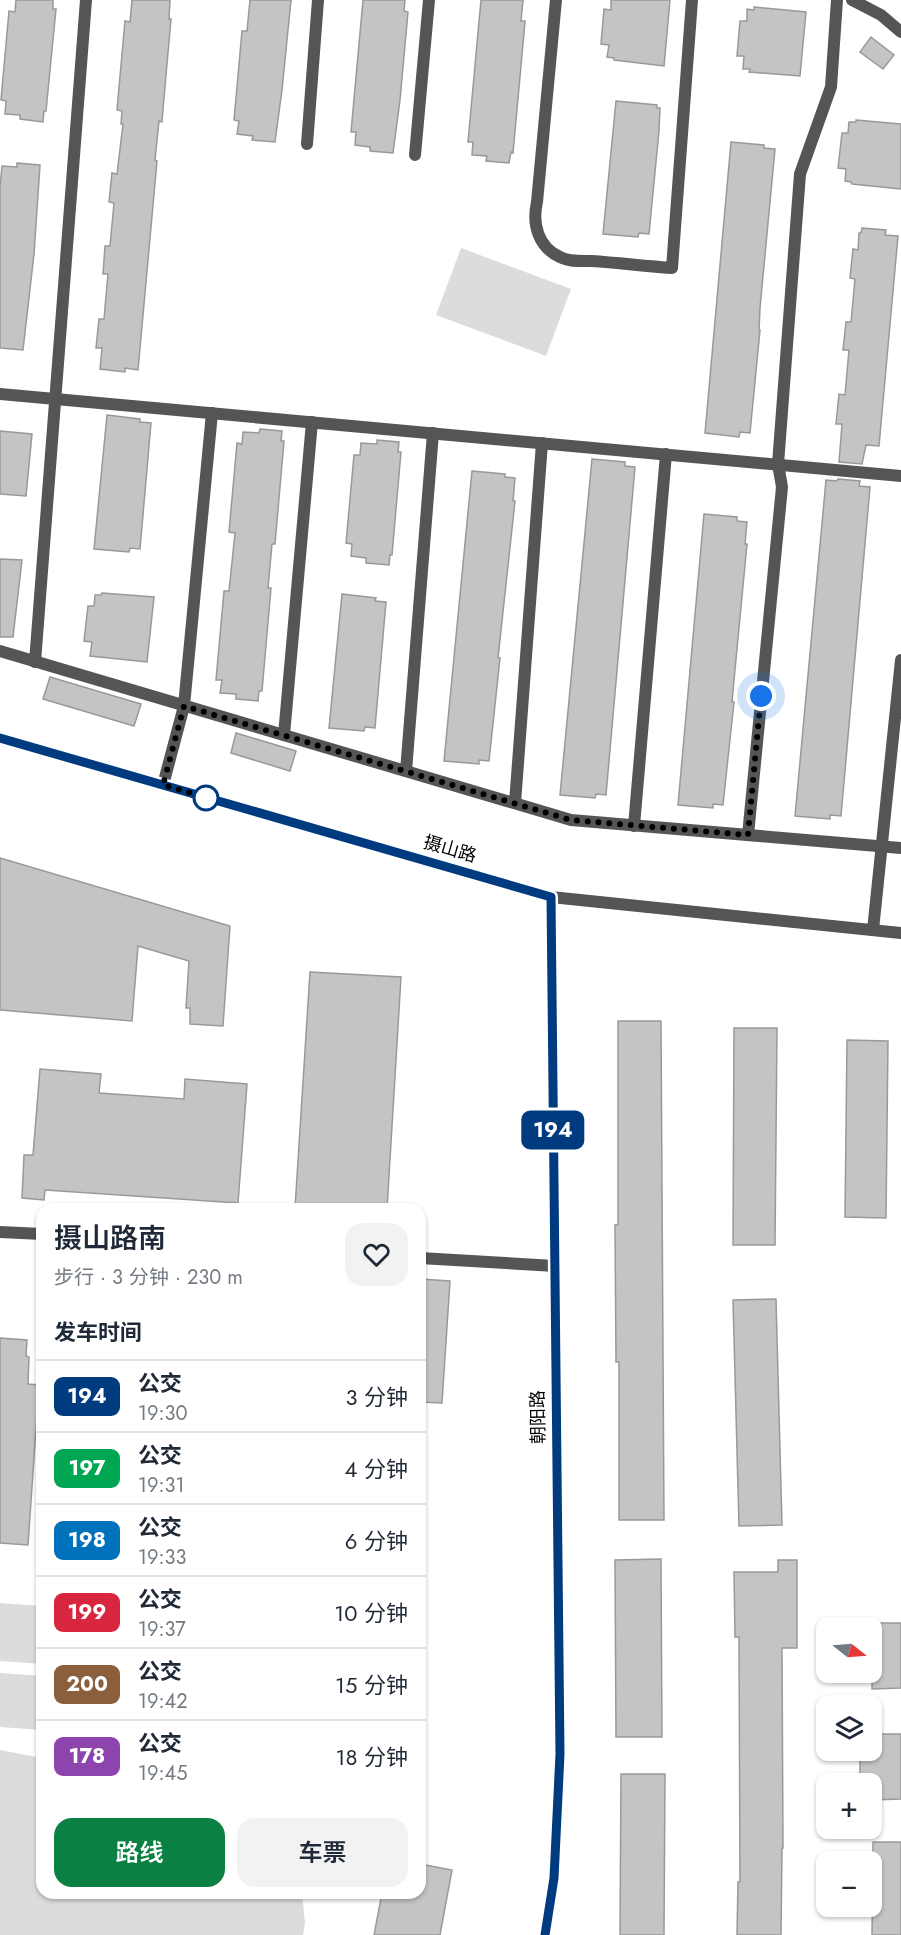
<!DOCTYPE html>
<html lang="zh">
<head>
<meta charset="utf-8">
<style>
	:root { --surface:#fff; --page:#f2f2f3; --text:#1f2937; --muted:#747a83; --line:#e0e1e3; --accent:#0b8043 }
	body { margin:0; font-family:Jost,"Noto Sans SC",sans-serif; background:var(--page); color:var(--text); height:100vh; display:flex; flex-direction:column; font-size:22px; white-space:nowrap }
	* { box-sizing:border-box; margin:0 }
	p { font-size:20px; color:var(--muted) }
	.icon { flex:none; width:33px; height:33px; fill:none; stroke:currentColor; stroke-width:2; stroke-linecap:round; stroke-linejoin:round }
	.map { position:relative; flex:1; overflow:hidden }
	.panel { position:absolute; left:36px; top:1203px; width:390px; height:696px; display:flex; flex-direction:column; background:var(--surface); border-radius:18px; box-shadow:0 2px 4px #0004 }
	.panel>* { flex:none }
	.badge { padding:0 12px; border-radius:9px; font-size:21px; line-height:39px }
	.needle { width:39px; rotate:107deg }
	.tools { position:absolute; left:816px; top:1617px; display:grid; gap:12px }
	.tools a { display:grid; place-items:center; width:66px; height:66px; border-radius:12px; background:var(--surface); box-shadow:0 2px 4px #0004; font-size:30px }
	.you { position:absolute; width:30px; height:30px; margin:-15px; border:4px solid #fff; border-radius:50%; background:#1a73e8; box-shadow:0 0 0 9px #1a73e833 }
	.map>.badge { position:absolute; translate:-50% -50%; box-shadow:0 0 0 3px #fff }
	h2 { padding:0 18px; font-size:22px; line-height:54px }
	.round { display:grid; place-items:center; flex:none; width:63px; height:63px; border-radius:18px; background:var(--page) }
	.headline { display:flex; align-items:center; justify-content:space-between; height:102px; padding:0 18px }
	h1 { font-size:28px; font-weight:600; line-height:45px }
	.button { display:flex; gap:12px; margin-top:auto; padding:12px 18px }
	.button a { flex:1; height:69px; border-radius:18px; background:var(--accent); color:#fff; font-size:24px; font-weight:600; line-height:69px; text-align:center }
	.button a+a { background:var(--page); color:var(--text) }
	ul { padding:0; list-style:none }
	li { display:flex; align-items:center; gap:18px; height:72px; padding:0 18px; border-top:2px solid var(--line) }
	li div { flex:1 }
	li b { display:block; font-size:22px }
	li em { font-style:normal }
	li .badge { min-width:66px; font-weight:700; text-align:center }
	.map>svg:first-child { display:block }
	.green { fill:#dcdcdc }
	.building { fill:#c4c4c4; stroke:#999; stroke-width:1.5 }
	.lines { fill:none; stroke-linecap:round; stroke-linejoin:round }
	.service { stroke:#555; stroke-width:12 }
	.minor { stroke:#555; stroke-width:12 }
	.line-casing { stroke:#fff; stroke-width:14 }
	.line { stroke:#003b80; stroke-width:9 }
	.walk { stroke:#000; stroke-width:6; stroke-dasharray:0 10.8 }
	.stop-dot { fill:#fff; stroke:#003b80; stroke-width:3 }
	.labels { text-anchor:middle; stroke-width:6; stroke-linejoin:round; paint-order:stroke }
	.street-label { font-size:18px; fill:#000; stroke:#fff }
</style>
</head>
<body>
<div class="map">
<svg width="901" height="1935" viewBox="0 0 901 1935">
	<rect width="100%" height="100%" fill="#fff"/>
	<g class="green">
		<polygon points="461,248 571,289 546,356 436,315"/>
		<polygon points="0,1603 42,1606 42,1664 0,1661"/>
		<polygon points="0,1673 42,1676 42,1730 0,1727"/>
		<polygon points="0,1750 42,1758 42,1893 302,1893 305,1923 303,1935 0,1935"/>
	</g>
	<g class="building">
		<polygon points="16,0 53,0 53,9 56,9 46,111 44,111 43,122 20,119 20,115 5,114 6,101 1,100 9,11 15,12"/>
		<polygon points="132,0 170,0 169,19 171,19 163,109 162,122 159,121 155,160 157,161 138,370 125,368 125,372 100,369 102,348 96,348 99,319 104,319 108,274 103,274 105,246 110,246 114,203 109,202 112,173 117,174 123,124 121,124 122,111 117,110 125,21 130,22"/>
		<polygon points="250,0 291,0 282,90 275,142 252,140 253,136 237,134 239,121 234,120 242,31 247,31"/>
		<polygon points="363,0 405,0 404,11 408,12 400,100 393,153 370,151 370,147 355,145 356,132 351,132"/>
		<polygon points="481,0 523,0 521,21 525,21 524,33 513,153 511,152 509,163 486,161 487,156 472,155 473,142 468,142"/>
		<polygon points="611,0 670,0 664,66 614,60 614,58 607,57 609,45 601,44 604,9 611,10"/>
		<polygon points="754,7 806,12 800,76 749,72 750,69 743,69 744,56 737,56 740,21 747,21 747,9 754,10"/>
		<polygon points="871,37 894,55 883,69 860,52"/>
		<polygon points="616,101 657,105 657,108 660,108 659,131 649,234 639,233 638,237 603,234"/>
		<polygon points="856,120 901,124 901,189 852,184 851,182 845,181 846,169 838,168 842,133 848,133 849,122 856,122"/>
		<polygon points="731,142 764,145 764,148 775,149 760,308 759,330 760,330 750,433 740,432 739,437 705,433"/>
		<polygon points="17,163 40,165 34,254 23,350 0,348 0,187 2,166 17,167"/>
		<polygon points="862,228 886,230 885,235 898,236 879,446 866,445 862,464 839,462 842,424 836,424 839,394 845,395 849,350 843,350 846,322 851,322 855,279 850,278 853,249 858,250 859,233 861,233"/>
		<polygon points="107,415 140,419 140,422 151,423 140,549 130,548 129,552 94,549"/>
		<polygon points="260,429 282,431 281,441 284,441 275,544 272,544 268,588 271,588 262,691 259,691 258,701 236,699 236,694 220,693 222,680 216,680 224,591 229,591 235,533 229,532 237,443 242,444 243,432 259,433"/>
		<polygon points="0,431 32,434 26,496 0,494"/>
		<polygon points="377,440 399,442 398,452 401,452 392,555 390,555 389,565 366,563 366,558 351,556 352,544 346,543 354,455 360,455 361,443 377,444"/>
		<polygon points="592,459 625,462 625,466 635,467 606,795 596,794 595,798 560,795"/>
		<polygon points="472,471 505,474 505,477 515,478 513,501 515,501 498,658 500,658 489,761 479,760 479,764 444,761"/>
		<polygon points="838,479 860,481 859,486 870,487 841,816 830,815 830,819 795,816 826,480 837,481"/>
		<polygon points="704,514 737,517 737,521 747,522 745,544 747,544 734,680 732,702 734,702 723,805 713,804 713,808 678,805"/>
		<polygon points="0,559 22,560 13,637 0,637"/>
		<polygon points="102,593 154,597 147,662 90,656 92,642 84,641 88,606 94,606 95,595 101,595"/>
		<polygon points="342,594 376,598 375,601 386,602 375,728 365,727 364,731 329,728"/>
		<polygon points="50,677 141,704 134,726 43,699"/>
		<polygon points="236,733 296,751 290,771 231,753"/>
		<polygon points="0,858 230,926 223,1026 190,1024 190,1008 186,1008 189,961 138,946 132,1021 0,1010"/>
		<polygon points="310,972 401,977 387,1209 295,1208"/>
		<polygon points="618,1021 661,1021 664,1520 619,1520 619,1362 616,1362 615,1225 618,1225"/>
		<polygon points="734,1028 777,1028 775,1245 733,1245"/>
		<polygon points="847,1040 888,1041 886,1218 845,1217"/>
		<polygon points="40,1069 101,1074 99,1093 184,1099 185,1079 247,1084 238,1203 45,1190 44,1200 22,1198 24,1155 33,1155"/>
		<polygon points="420,1279 450,1281 442,1403 420,1402"/>
		<polygon points="776,1299 782,1525 739,1526 733,1300"/>
		<polygon points="0,1338 27,1340 26,1356 29,1357 28,1384 39,1385 28,1545 0,1543"/>
		<polygon points="661,1559 662,1737 616,1737 615,1560"/>
		<polygon points="778,1560 797,1560 797,1648 782,1648 783,1848 782,1848 781,1935 737,1935 738,1882 740,1882 739,1637 735,1637 734,1572 778,1572"/>
		<polygon points="872,1623 901,1623 901,1688 872,1689"/>
		<polygon points="872,1734 901,1734 901,1799 872,1800 872,1784 860,1784 860,1750 872,1750"/>
		<polygon points="621,1774 665,1774 664,1935 620,1935"/>
		<polygon points="873,1842 901,1842 901,1935 872,1935"/>
		<polygon points="420,1864 452,1870 440,1935 374,1935 382,1893 420,1893"/>
	</g>
	<g class="lines">
		<g class="service">
			<path d="M556 0 537 202C532 224 538 247 560 257 569 262 582 261 592 261 619 263 645 266 672 268L692 0"/>
			<polyline points="852,0 881,15 901,32"/>
			<polyline points="307,144 318,0"/>
			<polyline points="415,155 429,0"/>
			<polyline points="0,394 901,476"/>
			<polyline points="0,651 571,820 901,848"/>
			<polyline points="35,662 86,0"/>
			<polyline points="284,735 312,422"/>
			<polyline points="406,771 433,433"/>
			<polyline points="163,785 184,706 212,413"/>
			<polyline points="515,803 542,443"/>
			<polyline points="634,826 666,454"/>
			<polyline points="748,835 782,487 778,464 800,174 831,87 837,0"/>
			<polyline points="873,930 901,660"/>
		</g>
		<g class="minor">
			<polyline points="0,738 551,897 901,933"/>
			<polyline points="0,1232 42,1234"/>
			<polyline points="420,1258 555,1266"/>
			<polyline points="545,1935 554,1878 560,1753 551,897"/>
		</g>
	</g>
	<g class="lines">
		<defs>
			<polyline id="line" points="0,738 551,897 560,1754 554,1878 545,1935"/>
		</defs>
		<use href="#line" class="line-casing"/>
		<use href="#line" class="line"/>
		<polyline class="walk" points="206,798 208,798 163,785 184,706 571,820 748,835 761,696"/>
	</g>
	<circle class="stop-dot" cx="206" cy="798" r="12"/>
	<g class="labels">
		<g class="street-label">
			<text transform="translate(450 849) rotate(16)" y="6">摄山路</text>
			<text transform="translate(538 1417) rotate(-91)" y="6">朝阳路</text>
		</g>
	</g>
</svg>
<div class="tools">
<a><svg class="needle" viewBox="-14 -14 28 28"><path d="M0-13l5 13h-10z" fill="#e53935"/><path d="M0 13l5-13h-10z" fill="#747a83"/></svg></a>
<a><svg class="icon" aria-label="layers" viewBox="0 0 24 24"><path d="M12 4l9 5-9 5-9-5zM3 14l9 5 9-5"/></svg></a>
<a>+</a>
<a>−</a>
</div>
<div class="you" style="left:761px;top:696px"></div>
<b class="badge" style="left:553px;top:1130px;background:#003b80;color:#fff">194</b>
<section class="panel">
<div class="headline"><div><h1>摄山路南</h1><p>步行 · 3 分钟 · 230 m</p></div><a class="round"><svg class="icon" aria-label="heart" viewBox="0 0 24 24"><path d="M12 20l-8-8c-3-5 5-10 8-4 3-6 11-1 8 4z"/></svg></a></div>
<h2>发车时间</h2>
<ul>
<li><span class="badge" style="background:#003b80;color:#fff">194</span><div><b>公交</b><p>19:30</p></div><em>3 分钟</em></li>
<li><span class="badge" style="background:#00a651;color:#fff">197</span><div><b>公交</b><p>19:31</p></div><em>4 分钟</em></li>
<li><span class="badge" style="background:#0072bc;color:#fff">198</span><div><b>公交</b><p>19:33</p></div><em>6 分钟</em></li>
<li><span class="badge" style="background:#d7263d;color:#fff">199</span><div><b>公交</b><p>19:37</p></div><em>10 分钟</em></li>
<li><span class="badge" style="background:#8b5e3c;color:#fff">200</span><div><b>公交</b><p>19:42</p></div><em>15 分钟</em></li>
<li><span class="badge" style="background:#8e44ad;color:#fff">178</span><div><b>公交</b><p>19:45</p></div><em>18 分钟</em></li>
</ul>
<div class="button"><a>路线</a><a>车票</a></div>
</section>
</div>
</body>
</html>
